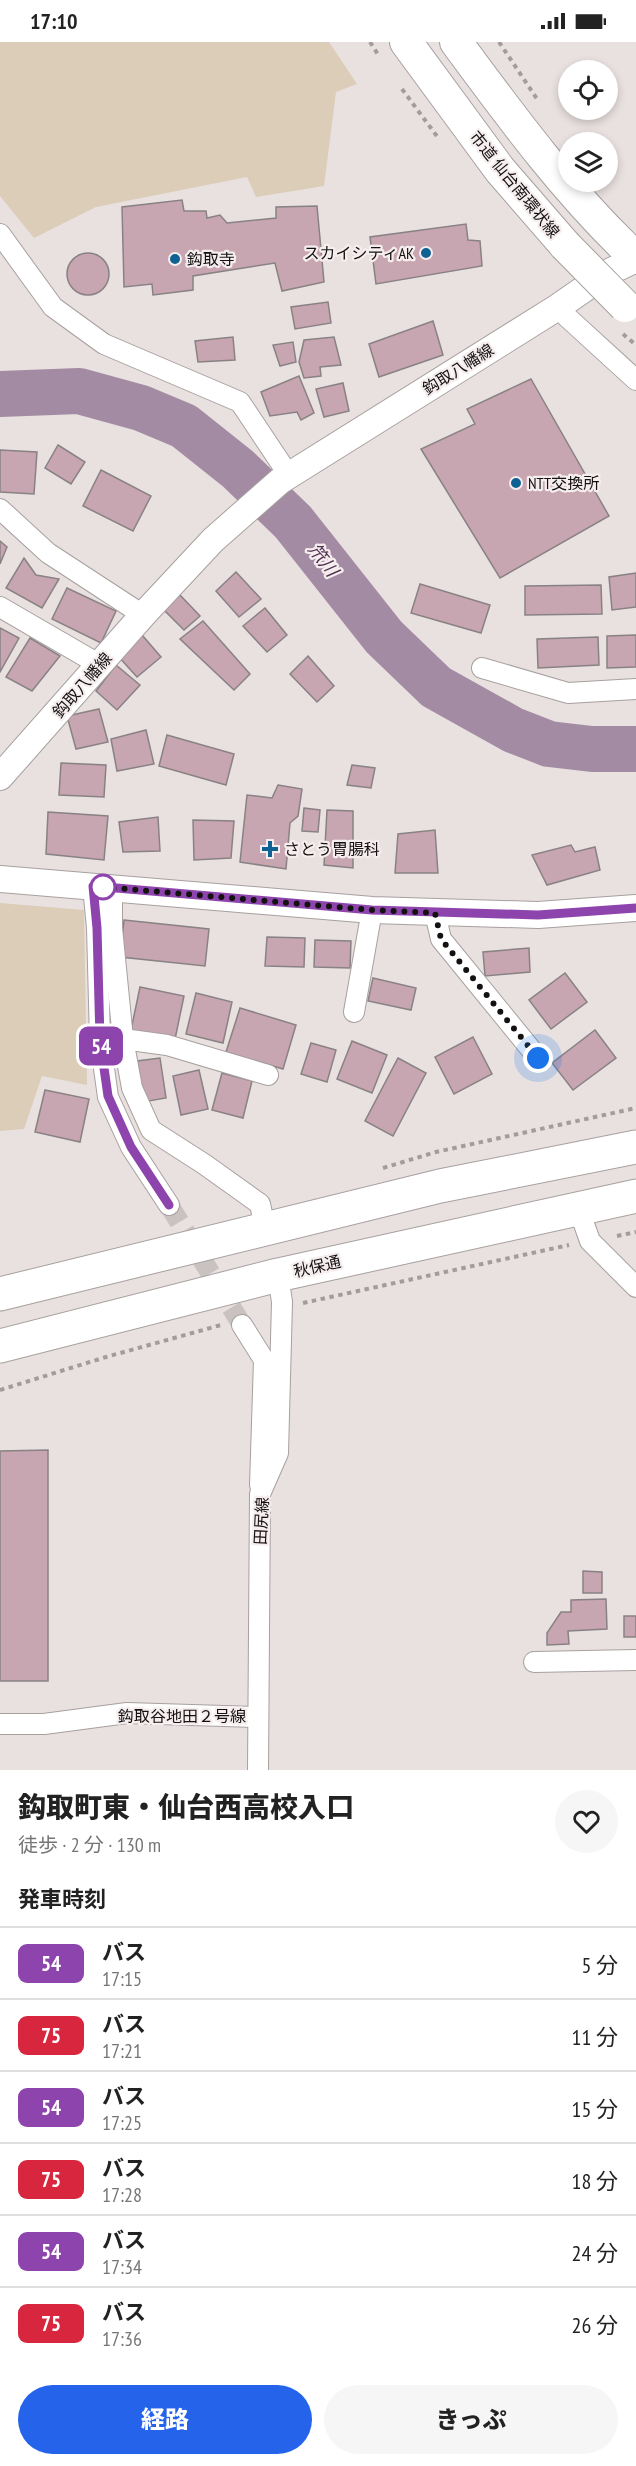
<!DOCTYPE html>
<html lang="ja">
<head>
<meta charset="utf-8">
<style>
	:root { --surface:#fff; --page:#f6f6f6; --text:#222; --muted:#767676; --line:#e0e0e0; --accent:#2563eb }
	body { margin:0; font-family:"PT Sans Narrow","Noto Sans JP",sans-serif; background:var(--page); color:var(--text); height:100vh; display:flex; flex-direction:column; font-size:22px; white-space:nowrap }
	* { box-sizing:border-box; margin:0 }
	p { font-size:20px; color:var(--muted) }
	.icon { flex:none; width:33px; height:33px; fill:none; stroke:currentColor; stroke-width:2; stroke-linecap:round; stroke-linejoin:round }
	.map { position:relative; height:1728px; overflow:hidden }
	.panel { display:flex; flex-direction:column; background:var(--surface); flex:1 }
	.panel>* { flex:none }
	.badge { padding:0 12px; border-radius:9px; font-size:21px; line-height:39px }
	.tools { position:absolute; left:558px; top:18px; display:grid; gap:12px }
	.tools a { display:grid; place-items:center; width:60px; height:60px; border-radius:50%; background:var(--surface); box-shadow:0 3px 9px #0003; font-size:30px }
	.you { position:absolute; width:30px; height:30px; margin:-15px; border:4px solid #fff; border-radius:50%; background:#1a73e8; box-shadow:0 0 0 9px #1a73e833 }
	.map>.badge { position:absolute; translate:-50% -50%; box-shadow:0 0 0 3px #fff }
	h2 { padding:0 18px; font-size:22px; line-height:54px }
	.round { display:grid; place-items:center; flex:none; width:63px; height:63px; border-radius:32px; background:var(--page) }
	.head { display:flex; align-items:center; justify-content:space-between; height:102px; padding:0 18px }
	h1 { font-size:28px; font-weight:800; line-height:45px }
	.primary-button { display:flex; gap:12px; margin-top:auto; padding:12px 18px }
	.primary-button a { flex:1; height:69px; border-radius:36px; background:var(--accent); color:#fff; font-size:24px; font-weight:800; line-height:69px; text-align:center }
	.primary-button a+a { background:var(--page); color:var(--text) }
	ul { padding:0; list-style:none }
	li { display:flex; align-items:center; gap:18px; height:72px; padding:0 18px; border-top:2px solid var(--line) }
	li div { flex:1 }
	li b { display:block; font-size:22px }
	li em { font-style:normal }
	li .badge { min-width:66px; font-weight:700; text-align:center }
	.status { display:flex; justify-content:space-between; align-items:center; height:42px; padding:0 30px; background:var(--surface); direction:ltr }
	.status svg { height:16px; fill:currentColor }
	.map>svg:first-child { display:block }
	.green { fill:#dccdb8 }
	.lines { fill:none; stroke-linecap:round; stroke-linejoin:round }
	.river { stroke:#a38ca3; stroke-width:46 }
	.building { fill:#c7a5b1; stroke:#898285; stroke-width:1.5 }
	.minor-tunnel { stroke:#c9c2c1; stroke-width:20; stroke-dasharray:20 10; stroke-linecap:butt }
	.minor-casing { stroke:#a7a09f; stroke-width:22 }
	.tertiary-casing { stroke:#a7a09f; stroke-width:28 }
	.primary-casing { stroke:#a7a09f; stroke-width:34 }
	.trunk-casing { stroke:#a7a09f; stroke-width:35 }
	.path { stroke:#a39c9c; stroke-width:4; stroke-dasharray:4.5 4.5; stroke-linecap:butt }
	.minor { stroke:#fff; stroke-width:20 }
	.tertiary { stroke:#fff; stroke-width:26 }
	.primary { stroke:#fff; stroke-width:32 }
	.trunk { stroke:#fff; stroke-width:33 }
	.primary-bridge-casing { stroke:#a7a09f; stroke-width:34; stroke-linecap:butt }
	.primary-bridge { stroke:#fff; stroke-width:32 }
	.line-casing { stroke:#fff; stroke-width:14 }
	.line { stroke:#8e44ad; stroke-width:9 }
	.walk { stroke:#141111; stroke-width:6; stroke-dasharray:0 10.8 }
	.poi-dot { fill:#106193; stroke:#f6eeee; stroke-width:2 }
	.stop-dot { fill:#fff; stroke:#8e44ad; stroke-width:3 }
	.labels { text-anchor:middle; stroke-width:4.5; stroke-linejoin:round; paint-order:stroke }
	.street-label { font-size:16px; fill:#141111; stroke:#f6eeee }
	.poi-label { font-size:16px; fill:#141111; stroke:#f6eeee; text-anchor:start }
	.water-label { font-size:18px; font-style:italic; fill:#502e51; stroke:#f6eeee }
</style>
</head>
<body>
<div class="status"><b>17:10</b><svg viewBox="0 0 49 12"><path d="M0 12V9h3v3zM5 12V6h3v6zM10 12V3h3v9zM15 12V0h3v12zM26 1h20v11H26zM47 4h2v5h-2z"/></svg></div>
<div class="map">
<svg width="636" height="1728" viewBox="0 0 636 1728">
	<rect width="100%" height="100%" fill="#e9e1e0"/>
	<g class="green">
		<polygon points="0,0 329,0 357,42 336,50 324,144 256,155 247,135 96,165 34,196 0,154"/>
		<polygon points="0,861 84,868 87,1043 42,1034 24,1087 0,1089"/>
	</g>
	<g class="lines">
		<polyline class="river" points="0,352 79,349 141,366 184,384 238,427 293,480 384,595 436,645 513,688 549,702 592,707 636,707"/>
	</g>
	<g class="building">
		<polygon points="182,158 184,169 206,169 207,176 220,173 227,181 276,176 276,165 317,164 324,240 282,249 275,221 193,234 193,248 153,253 152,242 124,245 122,165"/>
		<polygon points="466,182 468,198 480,199 482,224 376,242 370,195"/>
		<circle cx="88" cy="232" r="21"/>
		<polygon points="328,260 331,281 295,287 291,265"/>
		<polygon points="433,279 443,313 379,335 369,302"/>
		<polygon points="233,295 235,318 198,320 195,299"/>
		<polygon points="334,295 341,323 320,325 321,334 304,336 299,320 304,298"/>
		<polygon points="293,300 296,320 280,324 273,303"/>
		<polygon points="299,334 314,371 301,378 297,370 270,374 261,350"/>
		<polygon points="531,337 609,474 500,536 421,407 475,382 467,367"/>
		<polygon points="343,341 349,369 324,375 316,347"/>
		<polygon points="58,403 85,420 71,442 45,426"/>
		<polygon points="0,408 37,410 34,452 0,450"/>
		<polygon points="101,428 151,454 133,489 83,464"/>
		<polygon points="0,499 7,505 0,522"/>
		<polygon points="24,516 36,533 59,537 42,566 6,546"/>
		<polygon points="236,530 261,557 239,575 216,549"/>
		<polygon points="636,531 636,565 612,568 609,535"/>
		<polygon points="420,542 490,563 481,591 411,571"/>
		<polygon points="601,543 602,572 525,573 525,544"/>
		<polygon points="67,546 116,569 101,601 52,577"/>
		<polygon points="180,553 200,574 184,588 163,567"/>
		<polygon points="265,566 287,593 267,610 243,584"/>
		<polygon points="203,579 250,632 234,648 180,597"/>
		<polygon points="0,586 19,596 0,630"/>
		<polygon points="142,593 161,615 137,635 118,614"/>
		<polygon points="636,593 636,625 607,626 607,594"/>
		<polygon points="598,595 599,623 538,626 537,597"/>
		<polygon points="30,596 60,614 32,649 6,635"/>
		<polygon points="308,614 334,644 317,660 290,632"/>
		<polygon points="116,623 140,643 117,668 96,649"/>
		<polygon points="99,667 108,700 76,707 67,674"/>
		<polygon points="146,688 154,722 117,729 111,697"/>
		<polygon points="167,693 234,712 226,743 159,724"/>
		<polygon points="61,721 106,723 104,755 59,753"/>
		<polygon points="352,723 375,726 371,746 347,743"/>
		<polygon points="278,743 302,747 298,774 290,781 286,827 240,820 247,753 272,756"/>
		<polygon points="304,766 320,768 318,790 302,789"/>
		<polygon points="327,768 353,769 353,826 324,823"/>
		<polygon points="48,770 108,774 104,818 46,812"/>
		<polygon points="158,775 160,809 123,810 119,780"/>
		<polygon points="193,778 234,779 231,816 194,818"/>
		<polygon points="435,788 438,831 395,831 398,792"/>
		<polygon points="571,803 575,810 595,805 600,828 547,843 532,813"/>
		<polygon points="124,878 209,887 205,924 120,915"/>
		<polygon points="267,895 305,896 304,925 265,924"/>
		<polygon points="315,898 351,899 350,926 314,925"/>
		<polygon points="529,906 530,930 485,934 483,910"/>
		<polygon points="565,931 587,960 551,987 529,958"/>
		<polygon points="373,936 416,946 411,968 368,959"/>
		<polygon points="140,945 184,954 175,997 131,988"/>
		<polygon points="196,951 232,960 223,1001 186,992"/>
		<polygon points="240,966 296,983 283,1027 226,1010"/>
		<polygon points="595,988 616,1016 573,1048 552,1021"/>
		<polygon points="473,995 492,1032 454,1052 435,1015"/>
		<polygon points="352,999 387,1013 372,1051 337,1037"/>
		<polygon points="311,1001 336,1008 327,1040 301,1032"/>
		<polygon points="160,1016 166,1056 143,1060 137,1019"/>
		<polygon points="398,1016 426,1031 393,1094 365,1079"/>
		<polygon points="199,1028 208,1067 181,1073 173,1034"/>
		<polygon points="222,1031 252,1039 243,1076 212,1068"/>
		<polygon points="45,1048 89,1057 80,1100 35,1090"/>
		<polygon points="48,1408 48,1639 0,1639 0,1409"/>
		<polygon points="583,1529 602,1530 602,1551 583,1551"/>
		<polygon points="606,1557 607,1587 568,1589 569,1602 547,1603 547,1591 561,1570 571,1570 571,1558"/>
		<rect x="624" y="1574" width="12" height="21"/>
	</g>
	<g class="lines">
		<polyline class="minor-tunnel" points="169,1163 242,1283"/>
		<defs>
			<g id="minor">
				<polyline points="0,192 53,265 104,302 240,360 288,432"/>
				<polyline points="558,265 567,275 636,338"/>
				<polyline points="0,467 48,511 143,573"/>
				<polyline points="0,565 100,623"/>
				<polyline points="482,626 568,651 636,647"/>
				<polyline points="93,844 97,886 100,998 108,1055 131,1105 169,1163"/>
				<polyline points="112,846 112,886 123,997 132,1046 151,1088 204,1122 260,1162 265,1186"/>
				<polyline points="435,871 441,897 538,1016"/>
				<polyline points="354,970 372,868"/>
				<polyline points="123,997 167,1003 268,1033"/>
				<polyline points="578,1165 590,1199 636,1245"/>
				<polyline points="242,1283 264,1318 260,1443"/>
				<polyline points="534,1620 636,1618"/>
				<polyline points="0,1682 44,1682 127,1671 258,1675"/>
				<polyline points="258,1728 260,1452 278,1411 282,1260 278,1233"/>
			</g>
			<g id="tertiary">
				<polyline points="0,735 143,573 213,498 280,439 558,265 607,231 636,217"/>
				<polyline points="0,837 372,868 538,873 636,866"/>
			</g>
			<g id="primary">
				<polyline points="406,0 500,128 565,203"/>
				<path d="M456 0C512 76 567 151 636 216"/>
			</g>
			<g id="trunk">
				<polyline points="0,1252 440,1144 636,1105"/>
				<polyline points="0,1304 278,1233 636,1154"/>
			</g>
		</defs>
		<use href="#minor" class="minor-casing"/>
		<use href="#tertiary" class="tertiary-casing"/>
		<use href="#primary" class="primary-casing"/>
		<use href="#trunk" class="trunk-casing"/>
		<g class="path">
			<polyline points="370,0 379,14"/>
			<polyline points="499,0 537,57"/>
			<polyline points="402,47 439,97"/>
			<polyline points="623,292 636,303"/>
			<polyline points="383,1126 436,1110 636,1066"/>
			<polyline points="617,1194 636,1190"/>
			<polyline points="303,1261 569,1203"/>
			<polyline points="0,1348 106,1315 221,1283"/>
		</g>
		<use href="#minor" class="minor"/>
		<use href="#tertiary" class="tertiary"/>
		<use href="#primary" class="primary"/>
		<use href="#trunk" class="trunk"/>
		<defs>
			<polyline id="primary-bridge" points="565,203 625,264"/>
		</defs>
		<use href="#primary-bridge" class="primary-bridge-casing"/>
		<use href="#primary-bridge" class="primary-bridge"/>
	</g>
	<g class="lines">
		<defs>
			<polyline id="line" points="169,1163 131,1105 108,1054 100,998 97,886 93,844 372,868 538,873 636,866"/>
		</defs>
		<use href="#line" class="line-casing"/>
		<use href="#line" class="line"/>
		<polyline class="walk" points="103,845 372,868 435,871 441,897 538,1016"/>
	</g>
	<g class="poi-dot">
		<circle cx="426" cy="211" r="6"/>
		<circle cx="175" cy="217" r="6"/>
		<circle cx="516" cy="441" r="6"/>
		<path d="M267 798h6v6h6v6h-6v6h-6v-6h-6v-6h6z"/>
	</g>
	<circle class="stop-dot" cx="103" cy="845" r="12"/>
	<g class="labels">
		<g class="street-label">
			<text transform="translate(515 142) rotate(51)" y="6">市道 仙台南環状線</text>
			<text transform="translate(458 327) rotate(-32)" y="6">鈎取八幡線</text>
			<text transform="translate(82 643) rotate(-49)" y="6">鈎取八幡線</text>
			<text transform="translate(317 1224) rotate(-13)" y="6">秋保通</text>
			<text transform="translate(261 1479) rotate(-87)" y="6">田尻線</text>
			<text x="182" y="1680">鈎取谷地田２号線</text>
		</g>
		<g class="poi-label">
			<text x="414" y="217" text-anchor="end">スカイシティAK</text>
			<text x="187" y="223">鈎取寺</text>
			<text x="528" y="447">NTT交換所</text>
			<text x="284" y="813">さとう胃腸科</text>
		</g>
		<g class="water-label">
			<text transform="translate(323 518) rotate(52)" y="6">笊川</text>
		</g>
	</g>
</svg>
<div class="tools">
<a><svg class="icon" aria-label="locate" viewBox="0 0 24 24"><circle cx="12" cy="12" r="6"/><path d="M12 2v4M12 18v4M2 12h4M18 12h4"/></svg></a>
<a><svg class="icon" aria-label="layers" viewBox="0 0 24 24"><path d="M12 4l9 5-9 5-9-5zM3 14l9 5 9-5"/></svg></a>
</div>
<div class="you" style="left:538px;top:1016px"></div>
<b class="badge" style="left:101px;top:1004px;background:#8e44ad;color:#fff">54</b>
</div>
<section class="panel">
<div class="head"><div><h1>鈎取町東・仙台西高校入口</h1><p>徒歩 · 2 分 · 130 m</p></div><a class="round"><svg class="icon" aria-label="heart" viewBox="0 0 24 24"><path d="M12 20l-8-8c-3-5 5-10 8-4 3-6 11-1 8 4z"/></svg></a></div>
<h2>発車時刻</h2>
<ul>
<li><span class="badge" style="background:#8e44ad;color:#fff">54</span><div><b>バス</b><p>17:15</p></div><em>5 分</em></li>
<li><span class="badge" style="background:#d7263d;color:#fff">75</span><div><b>バス</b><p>17:21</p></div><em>11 分</em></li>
<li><span class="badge" style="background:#8e44ad;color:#fff">54</span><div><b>バス</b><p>17:25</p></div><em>15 分</em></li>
<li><span class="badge" style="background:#d7263d;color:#fff">75</span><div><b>バス</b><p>17:28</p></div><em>18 分</em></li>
<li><span class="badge" style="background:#8e44ad;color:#fff">54</span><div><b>バス</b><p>17:34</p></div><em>24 分</em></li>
<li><span class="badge" style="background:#d7263d;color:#fff">75</span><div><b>バス</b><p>17:36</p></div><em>26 分</em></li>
</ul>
<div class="primary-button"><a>経路</a><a>きっぷ</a></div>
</section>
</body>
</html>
